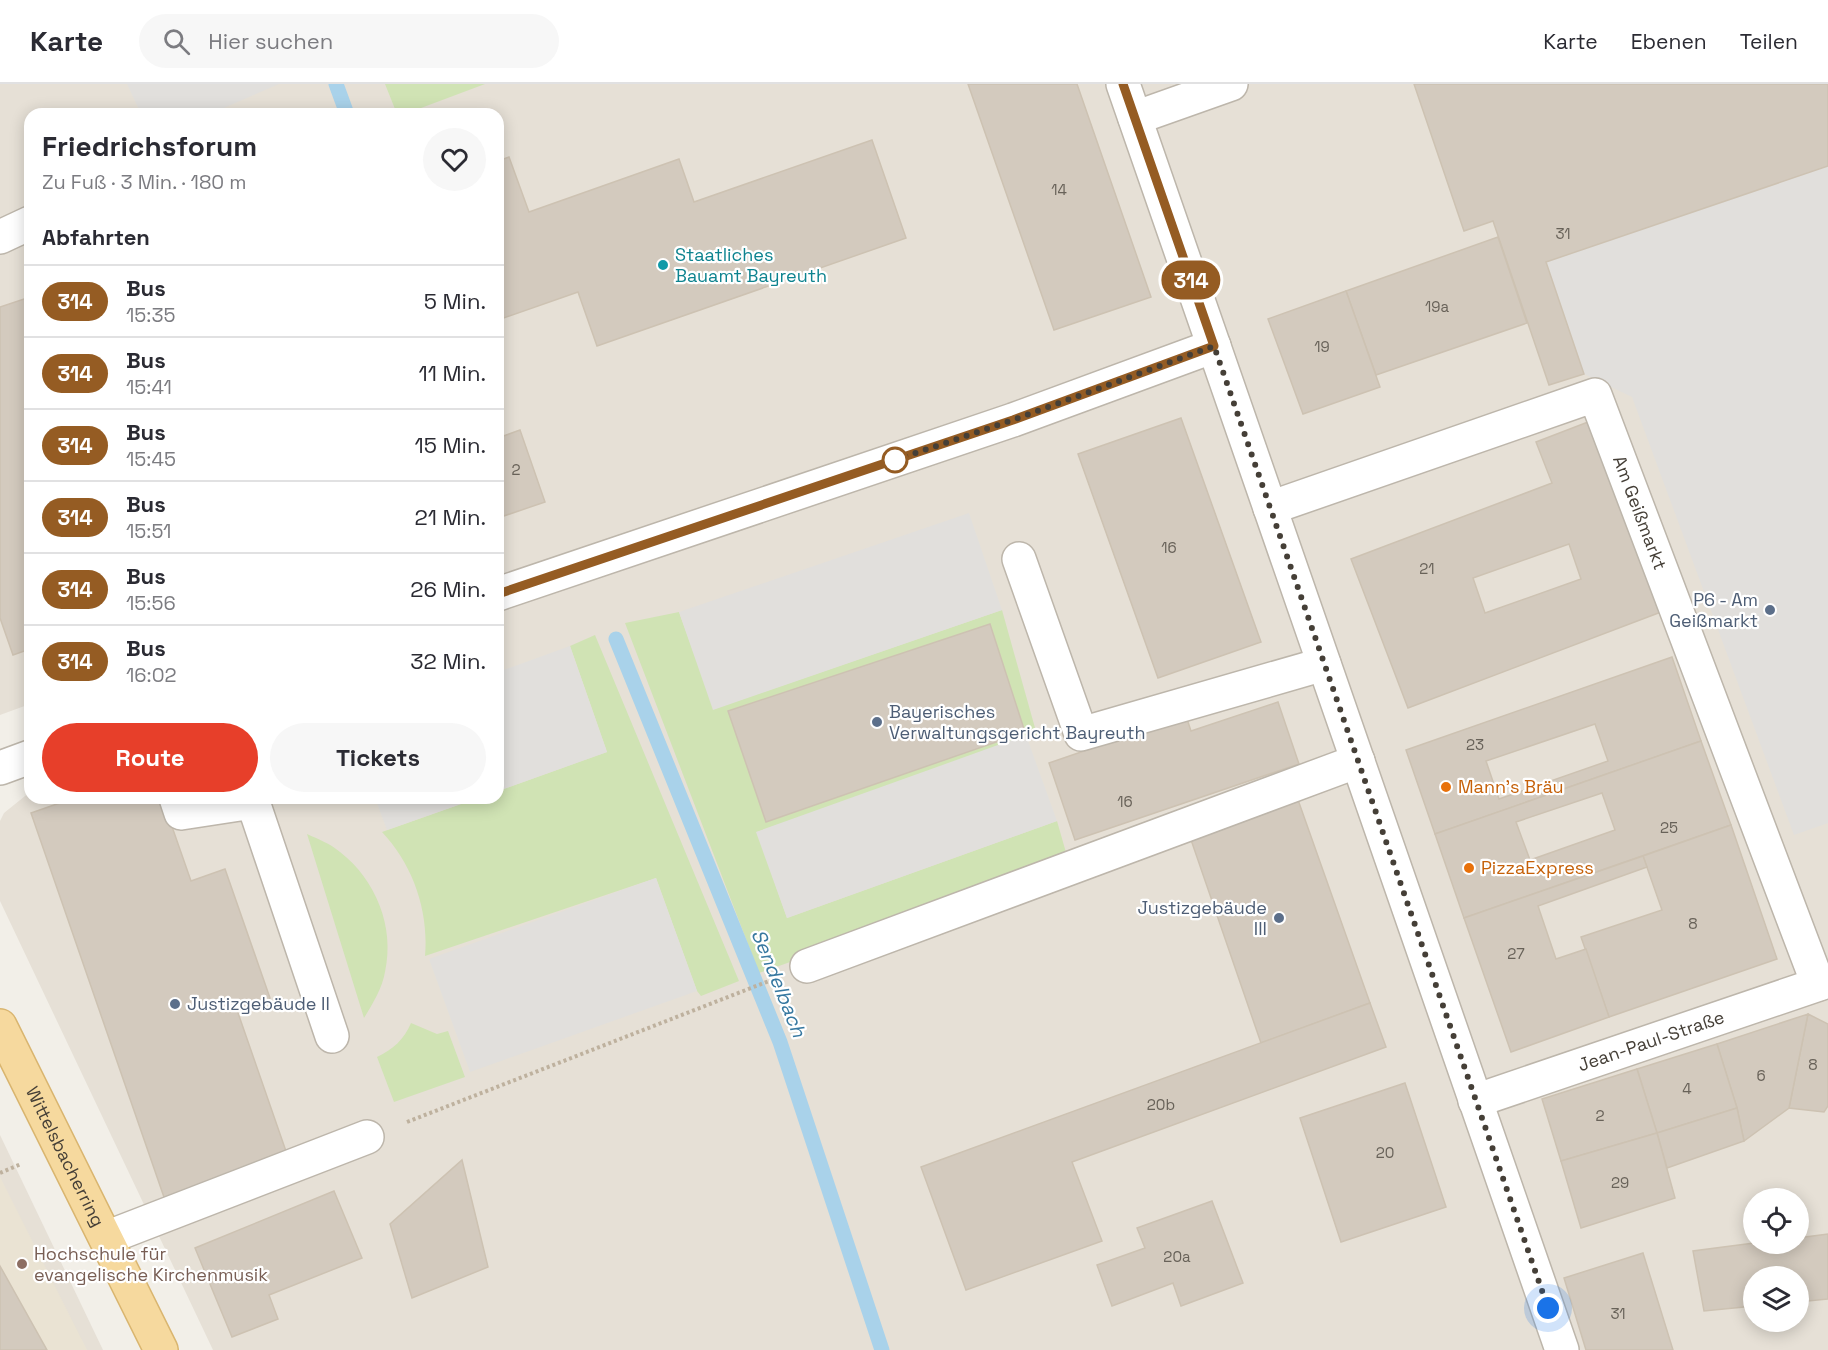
<!DOCTYPE html>
<html lang="de">
<head>
<meta charset="utf-8">
<style>
	:root { --surface:#fff; --page:#f7f7f7; --text:#2b2b33; --muted:#7c7c81; --line:#e1e1e2; --accent:#e73f2a }
	body { margin:0; font-family:"Space Grotesk",sans-serif; background:var(--page); color:var(--text); height:100vh; display:flex; flex-direction:column; font-size:22px; white-space:nowrap }
	* { box-sizing:border-box; margin:0 }
	p { font-size:20px; color:var(--muted) }
	.icon { flex:none; width:33px; height:33px; fill:none; stroke:currentColor; stroke-width:2; stroke-linecap:round; stroke-linejoin:round }
	.map { position:relative; flex:1; overflow:hidden }
	.panel { position:absolute; left:24px; top:24px; width:480px; height:696px; display:flex; flex-direction:column; background:var(--surface); border-radius:18px; box-shadow:0 3px 15px #0003 }
	.panel>* { flex:none }
	.badge { padding:0 12px; border-radius:20px; font-size:21px; line-height:39px }
	.controls { position:absolute; left:1743px; top:1104px; display:grid; gap:12px }
	.controls a { display:grid; place-items:center; width:66px; height:66px; border-radius:50%; background:var(--surface); box-shadow:0 3px 15px #0003; font-size:30px }
	.you { position:absolute; width:30px; height:30px; margin:-15px; border:4px solid #fff; border-radius:50%; background:#1a73e8; box-shadow:0 0 0 9px #1a73e833 }
	.map>.badge { position:absolute; translate:-50% -50%; box-shadow:0 0 0 3px #fff }
	h2 { padding:0 18px; font-size:22px; line-height:54px }
	.round { display:grid; place-items:center; flex:none; width:63px; height:63px; border-radius:32px; background:var(--page) }
	.headline { display:flex; align-items:center; justify-content:space-between; height:102px; padding:0 18px }
	h1 { font-size:28px; font-weight:800; line-height:45px }
	.primary-button { display:flex; gap:12px; margin-top:auto; padding:12px 18px }
	.primary-button a { flex:1; height:69px; border-radius:36px; background:var(--accent); color:#fff; font-size:24px; font-weight:800; line-height:69px; text-align:center }
	.primary-button a+a { background:var(--page); color:var(--text) }
	ul { padding:0; list-style:none }
	li { display:flex; align-items:center; gap:18px; height:72px; padding:0 18px; border-top:2px solid var(--line) }
	li div { flex:1 }
	li b { display:block; font-size:22px }
	li em { font-style:normal }
	li .badge { min-width:66px; font-weight:700; text-align:center }
	header { display:flex; align-items:center; gap:36px; box-sizing:border-box; height:84px; padding:0 30px; background:var(--surface); border-bottom:2px solid var(--line) }
	header strong { font-size:28px }
	nav { display:flex; gap:33px; margin-inline-start:auto; font-size:21px }
	.search { width:420px; height:54px; background:var(--page); display:flex; align-items:center; gap:15px; box-sizing:border-box; padding:0 21px; border-radius:33px; color:var(--muted); font-size:22px }
	.map>svg:first-child { display:block }
	.residential { fill:#e6e0d6; fill-rule:evenodd }
	.education { fill:#eae3d3 }
	.green { fill:#d0e3b4 }
	.parking { fill:#e1dfdc }
	.lines { fill:none; stroke-linecap:round; stroke-linejoin:round }
	.stream { stroke:#a9d2ea; stroke-width:15 }
	.building { fill:#d3cabe; stroke:#cdc2b2; stroke-width:1.5; fill-rule:evenodd }
	.minor-casing { stroke:#bdb6ab; stroke-width:36 }
	.major-casing { stroke:#d9b56f; stroke-width:36 }
	.path { stroke:#beb19e; stroke-width:4; stroke-dasharray:3 3; stroke-linecap:butt }
	.minor { stroke:#fff; stroke-width:33 }
	.major { stroke:#f6d99e; stroke-width:33 }
	.line-casing { stroke:#fff; stroke-width:14 }
	.line { stroke:#955c23; stroke-width:9 }
	.walk { stroke:#453f37; stroke-width:6; stroke-dasharray:0 10.8 }
	.culture-dot { fill:#0f9aa8; stroke:#fff; stroke-width:2 }
	.stop-dot { fill:#fff; stroke:#955c23; stroke-width:3 }
	.service-dot { fill:#5c6f8a; stroke:#fff; stroke-width:2 }
	.food-dot { fill:#e8710a; stroke:#fff; stroke-width:2 }
	.education-dot { fill:#8d6e63; stroke:#fff; stroke-width:2 }
	.labels { text-anchor:middle; stroke-width:4.5; stroke-linejoin:round; paint-order:stroke }
	.number-label { font-size:15px; fill:#686259 }
	.culture-label { font-size:18px; fill:#0d838f; stroke:#fff; text-anchor:start }
	.street-label { font-size:18px; fill:#453f37; stroke:#fff }
	.service-label { font-size:18px; fill:#4e5e75; stroke:#fff; text-anchor:end }
	.food-label { font-size:18px; fill:#c56008; stroke:#fff; text-anchor:start }
	.education-label { font-size:18px; fill:#785e54; stroke:#fff; text-anchor:start }
	.water-label { font-size:20px; font-style:italic; fill:#3778a0; stroke:#fff }
</style>
</head>
<body>
<header>
<strong>Karte</strong>
<div class="search"><svg class="icon" aria-label="search" viewBox="0 0 24 24"><circle cx="10" cy="10" r="6"/><path d="M15 15l6 6"/></svg>Hier suchen</div>
<nav><a>Karte</a><a>Ebenen</a><a>Teilen</a></nav>
</header>
<div class="map">
<svg width="1828" height="1266" viewBox="0 0 1828 1266">
	<rect width="100%" height="100%" fill="#f2efe8"/>
	<g class="residential">
		<path d="M0 0H1828V1266H213L0 817V737L4 729 30 708V714H498V30H30V620L0 631ZM1754 1114H1798V1160H1754ZM1754 1192H1798V1238H1754Z"/>
		<polygon points="0,1051 103,1266 0,1266"/>
	</g>
	<polygon class="education" points="0,1093 87,1266 0,1266"/>
	<g class="green">
		<polygon points="385,0 485,0 405,30 397,30"/>
		<polygon points="1002,526 1037,651 757,748 787,834 1057,737 1069,779 759,889 625,539 679,528 714,625"/>
		<path d="M595 551 739 897 701 912 697 907 656 794 425 872C429 827 413 781 382 748L478 714H498V707L607 668 570 562Z"/>
		<path d="M307 750C318 755 331 760 340 768 376 796 395 843 385 888 382 905 373 919 364 934Z"/>
		<path d="M411 939 437 950 448 947 465 993 394 1018 377 973C393 965 404 956 411 939Z"/>
	</g>
	<g class="parking">
		<polygon points="127,0 279,0 210,30 141,30"/>
		<polygon points="1828,82 1828,739 1794,751 1632,313 1584,290 1546,178"/>
		<polygon points="969,429 1002,526 713,626 679,528"/>
		<polygon points="570,562 607,668 498,707 498,588"/>
		<polygon points="1026,651 1057,737 787,834 756,748"/>
		<polygon points="375,714 478,714 387,746"/>
		<polygon points="656,794 697,907 470,988 429,875"/>
	</g>
	<g class="lines">
		<g class="stream">
			<polyline points="336,0 347,30"/>
			<polyline points="616,555 780,958 882,1266"/>
		</g>
	</g>
	<g class="building">
		<polygon points="968,0 1077,0 1151,213 1054,246"/>
		<polygon points="1414,0 1828,0 1828,82 1546,178 1584,290 1549,301 1493,137 1464,147"/>
		<polygon points="872,56 906,154 597,262 578,208 498,236 498,77 509,73 529,128 679,75 694,118"/>
		<polygon points="1498,153 1527,239 1376,291 1346,207"/>
		<polygon points="1346,207 1380,303 1303,330 1268,235"/>
		<polygon points="30,213 30,565 13,571 0,534 0,223"/>
		<polygon points="1181,334 1261,558 1158,594 1078,370"/>
		<path d="M1588 338 1661 528 1408 624 1351 475 1552 399 1536 358ZM1569 460 1581 495 1485 529 1473 494Z"/>
		<polygon points="520,346 545,418 498,434 498,354"/>
		<polygon points="990,540 1025,648 766,738 728,627"/>
		<path d="M1672 573 1701 657 1435 750 1406 666ZM1595 640 1608 677 1499 715 1486 677Z"/>
		<polygon points="1278,618 1299,680 1075,756 1049,679 1186,632 1191,647"/>
		<path d="M1701 657 1731 741 1464 834 1435 750ZM1602 709 1615 746 1530 776 1516 738Z"/>
		<polygon points="1297,713 1370,919 1261,959 1189,750"/>
		<polygon points="74,714 162,714 191,797 225,785 270,914 237,926 288,1073 165,1116 31,729"/>
		<polygon points="1731,741 1777,875 1609,933 1581,853 1662,826 1643,772"/>
		<polygon points="1643,772 1647,783 1538,822 1556,875 1586,865 1609,933 1511,968 1464,834"/>
		<polygon points="1370,919 1386,963 1072,1078 1102,1157 966,1206 921,1083"/>
		<polygon points="1808,930 1828,940 1828,1022 1824,1028 1789,1024"/>
		<polygon points="1808,930 1789,1024 1744,1057 1737,1024 1717,960"/>
		<polygon points="1717,960 1737,1024 1657,1049 1637,985"/>
		<polygon points="1637,985 1657,1049 1561,1077 1542,1015"/>
		<polygon points="1405,999 1446,1123 1341,1158 1300,1034"/>
		<polygon points="1737,1024 1744,1057 1667,1084 1657,1049"/>
		<polygon points="1657,1049 1675,1114 1581,1144 1561,1077"/>
		<polygon points="462,1076 488,1183 412,1214 390,1140"/>
		<polygon points="334,1107 362,1174 269,1211 278,1235 232,1253 195,1164"/>
		<polygon points="1212,1117 1243,1199 1181,1222 1173,1199 1112,1222 1097,1181 1145,1164 1137,1144"/>
		<polygon points="1828,1150 1828,1215 1798,1218 1798,1192 1754,1192 1754,1222 1704,1227 1693,1167 1754,1159 1798,1160 1798,1154"/>
		<polygon points="1643,1169 1673,1266 1586,1266 1564,1194"/>
		<polygon points="0,1182 47,1266 0,1266"/>
	</g>
	<g class="lines">
		<defs>
			<g id="minor">
				<polyline points="1123,0 1562,1266"/>
				<polyline points="1135,34 1231,0"/>
				<polyline points="0,153 30,139"/>
				<path id="s1" d="M1270 424 1595 311 1818 900"/>
				<polyline points="1019,475 1081,650 1324,580"/>
				<polyline points="498,510 1013,336 1214,262"/>
				<polyline points="0,684 30,673"/>
				<polyline points="176,714 181,729 253,718 332,952"/>
				<polyline points="807,882 1358,677"/>
				<path id="s2" d="M1475 1017 1828 897"/>
				<polyline points="106,1154 367,1053"/>
			</g>
			<g id="major">
				<path id="s3" d="M0 942 161 1266"/>
			</g>
		</defs>
		<use href="#minor" class="minor-casing"/>
		<use href="#major" class="major-casing"/>
		<g class="path">
			<polyline points="407,1038 769,897"/>
			<polyline points="0,1089 21,1080"/>
		</g>
		<use href="#minor" class="minor"/>
		<use href="#major" class="major"/>
	</g>
	<g class="lines">
		<defs>
			<polyline id="line" points="498,510 1013,336 1214,262 1123,0"/>
		</defs>
		<use href="#line" class="line-casing"/>
		<use href="#line" class="line"/>
		<polyline class="walk" points="895,376 1013,336 1214,262 1548,1224"/>
	</g>
	<circle class="culture-dot" cx="663" cy="181" r="6"/>
	<circle class="stop-dot" cx="895" cy="376" r="12"/>
	<g class="service-dot">
		<circle cx="1770" cy="526" r="6"/>
		<circle cx="877" cy="638" r="6"/>
		<circle cx="1279" cy="834" r="6"/>
		<circle cx="175" cy="920" r="6"/>
	</g>
	<g class="food-dot">
		<circle cx="1446" cy="703" r="6"/>
		<circle cx="1469" cy="784" r="6"/>
	</g>
	<circle class="education-dot" cx="22" cy="1180" r="6"/>
	<g class="labels">
		<g class="number-label">
			<text x="1059" y="111">14</text>
			<text x="1563" y="155">31</text>
			<text x="1437" y="228">19a</text>
			<text x="1322" y="268">19</text>
			<text x="516" y="391">2</text>
			<text x="1169" y="469">16</text>
			<text x="1427" y="490">21</text>
			<text x="1475" y="666">23</text>
			<text x="1125" y="723">16</text>
			<text x="1669" y="749">25</text>
			<text x="1693" y="845">8</text>
			<text x="1516" y="875">27</text>
			<text x="1813" y="986">8</text>
			<text x="1761" y="997">6</text>
			<text x="1687" y="1010">4</text>
			<text x="1161" y="1026">20b</text>
			<text x="1600" y="1037">2</text>
			<text x="1385" y="1074">20</text>
			<text x="1620" y="1104">29</text>
			<text x="1177" y="1178">20a</text>
			<text x="1618" y="1235">31</text>
		</g>
		<g class="culture-label">
			<text x="675" y="177">Staatliches<tspan x="675" dy="21">Bauamt Bayreuth</tspan></text>
		</g>
		<g class="street-label">
			<text dy="6" stroke="none"><textPath href="#s1" startOffset="470">Am Geißmarkt</textPath></text>
			<text dy="6" stroke="none"><textPath href="#s2" startOffset="186">Jean-Paul-Straße</textPath></text>
			<text dy="6" stroke="none"><textPath href="#s3" startOffset="146">Wittelsbacherring</textPath></text>
		</g>
		<g class="service-label">
			<text x="1758" y="522">P6 - Am<tspan x="1758" dy="21">Geißmarkt</tspan></text>
			<text x="889" y="634" text-anchor="start">Bayerisches<tspan x="889" dy="21">Verwaltungsgericht Bayreuth</tspan></text>
			<text x="1267" y="830">Justizgebäude<tspan x="1267" dy="21">III</tspan></text>
			<text x="187" y="926" text-anchor="start">Justizgebäude II</text>
		</g>
		<g class="food-label">
			<text x="1458" y="709">Mann's Bräu</text>
			<text x="1481" y="790">PizzaExpress</text>
		</g>
		<g class="education-label">
			<text x="34" y="1176">Hochschule für<tspan x="34" dy="21">evangelische Kirchenmusik</tspan></text>
		</g>
		<g class="water-label">
			<text transform="translate(779 899) rotate(68)" y="7">Sendelbach</text>
		</g>
	</g>
</svg>
<div class="controls">
<a><svg class="icon" aria-label="locate" viewBox="0 0 24 24"><circle cx="12" cy="12" r="6"/><path d="M12 2v4M12 18v4M2 12h4M18 12h4"/></svg></a>
<a><svg class="icon" aria-label="layers" viewBox="0 0 24 24"><path d="M12 4l9 5-9 5-9-5zM3 14l9 5 9-5"/></svg></a>
</div>
<div class="you" style="left:1548px;top:1224px"></div>
<b class="badge" style="left:1191px;top:196px;background:#955c23;color:#fff">314</b>
<section class="panel">
<div class="headline"><div><h1>Friedrichsforum</h1><p>Zu Fuß · 3 Min. · 180 m</p></div><a class="round"><svg class="icon" aria-label="heart" viewBox="0 0 24 24"><path d="M12 20l-8-8c-3-5 5-10 8-4 3-6 11-1 8 4z"/></svg></a></div>
<h2>Abfahrten</h2>
<ul>
<li><span class="badge" style="background:#955c23;color:#fff">314</span><div><b>Bus</b><p>15:35</p></div><em>5 Min.</em></li>
<li><span class="badge" style="background:#955c23;color:#fff">314</span><div><b>Bus</b><p>15:41</p></div><em>11 Min.</em></li>
<li><span class="badge" style="background:#955c23;color:#fff">314</span><div><b>Bus</b><p>15:45</p></div><em>15 Min.</em></li>
<li><span class="badge" style="background:#955c23;color:#fff">314</span><div><b>Bus</b><p>15:51</p></div><em>21 Min.</em></li>
<li><span class="badge" style="background:#955c23;color:#fff">314</span><div><b>Bus</b><p>15:56</p></div><em>26 Min.</em></li>
<li><span class="badge" style="background:#955c23;color:#fff">314</span><div><b>Bus</b><p>16:02</p></div><em>32 Min.</em></li>
</ul>
<div class="primary-button"><a>Route</a><a>Tickets</a></div>
</section>
</div>
</body>
</html>
